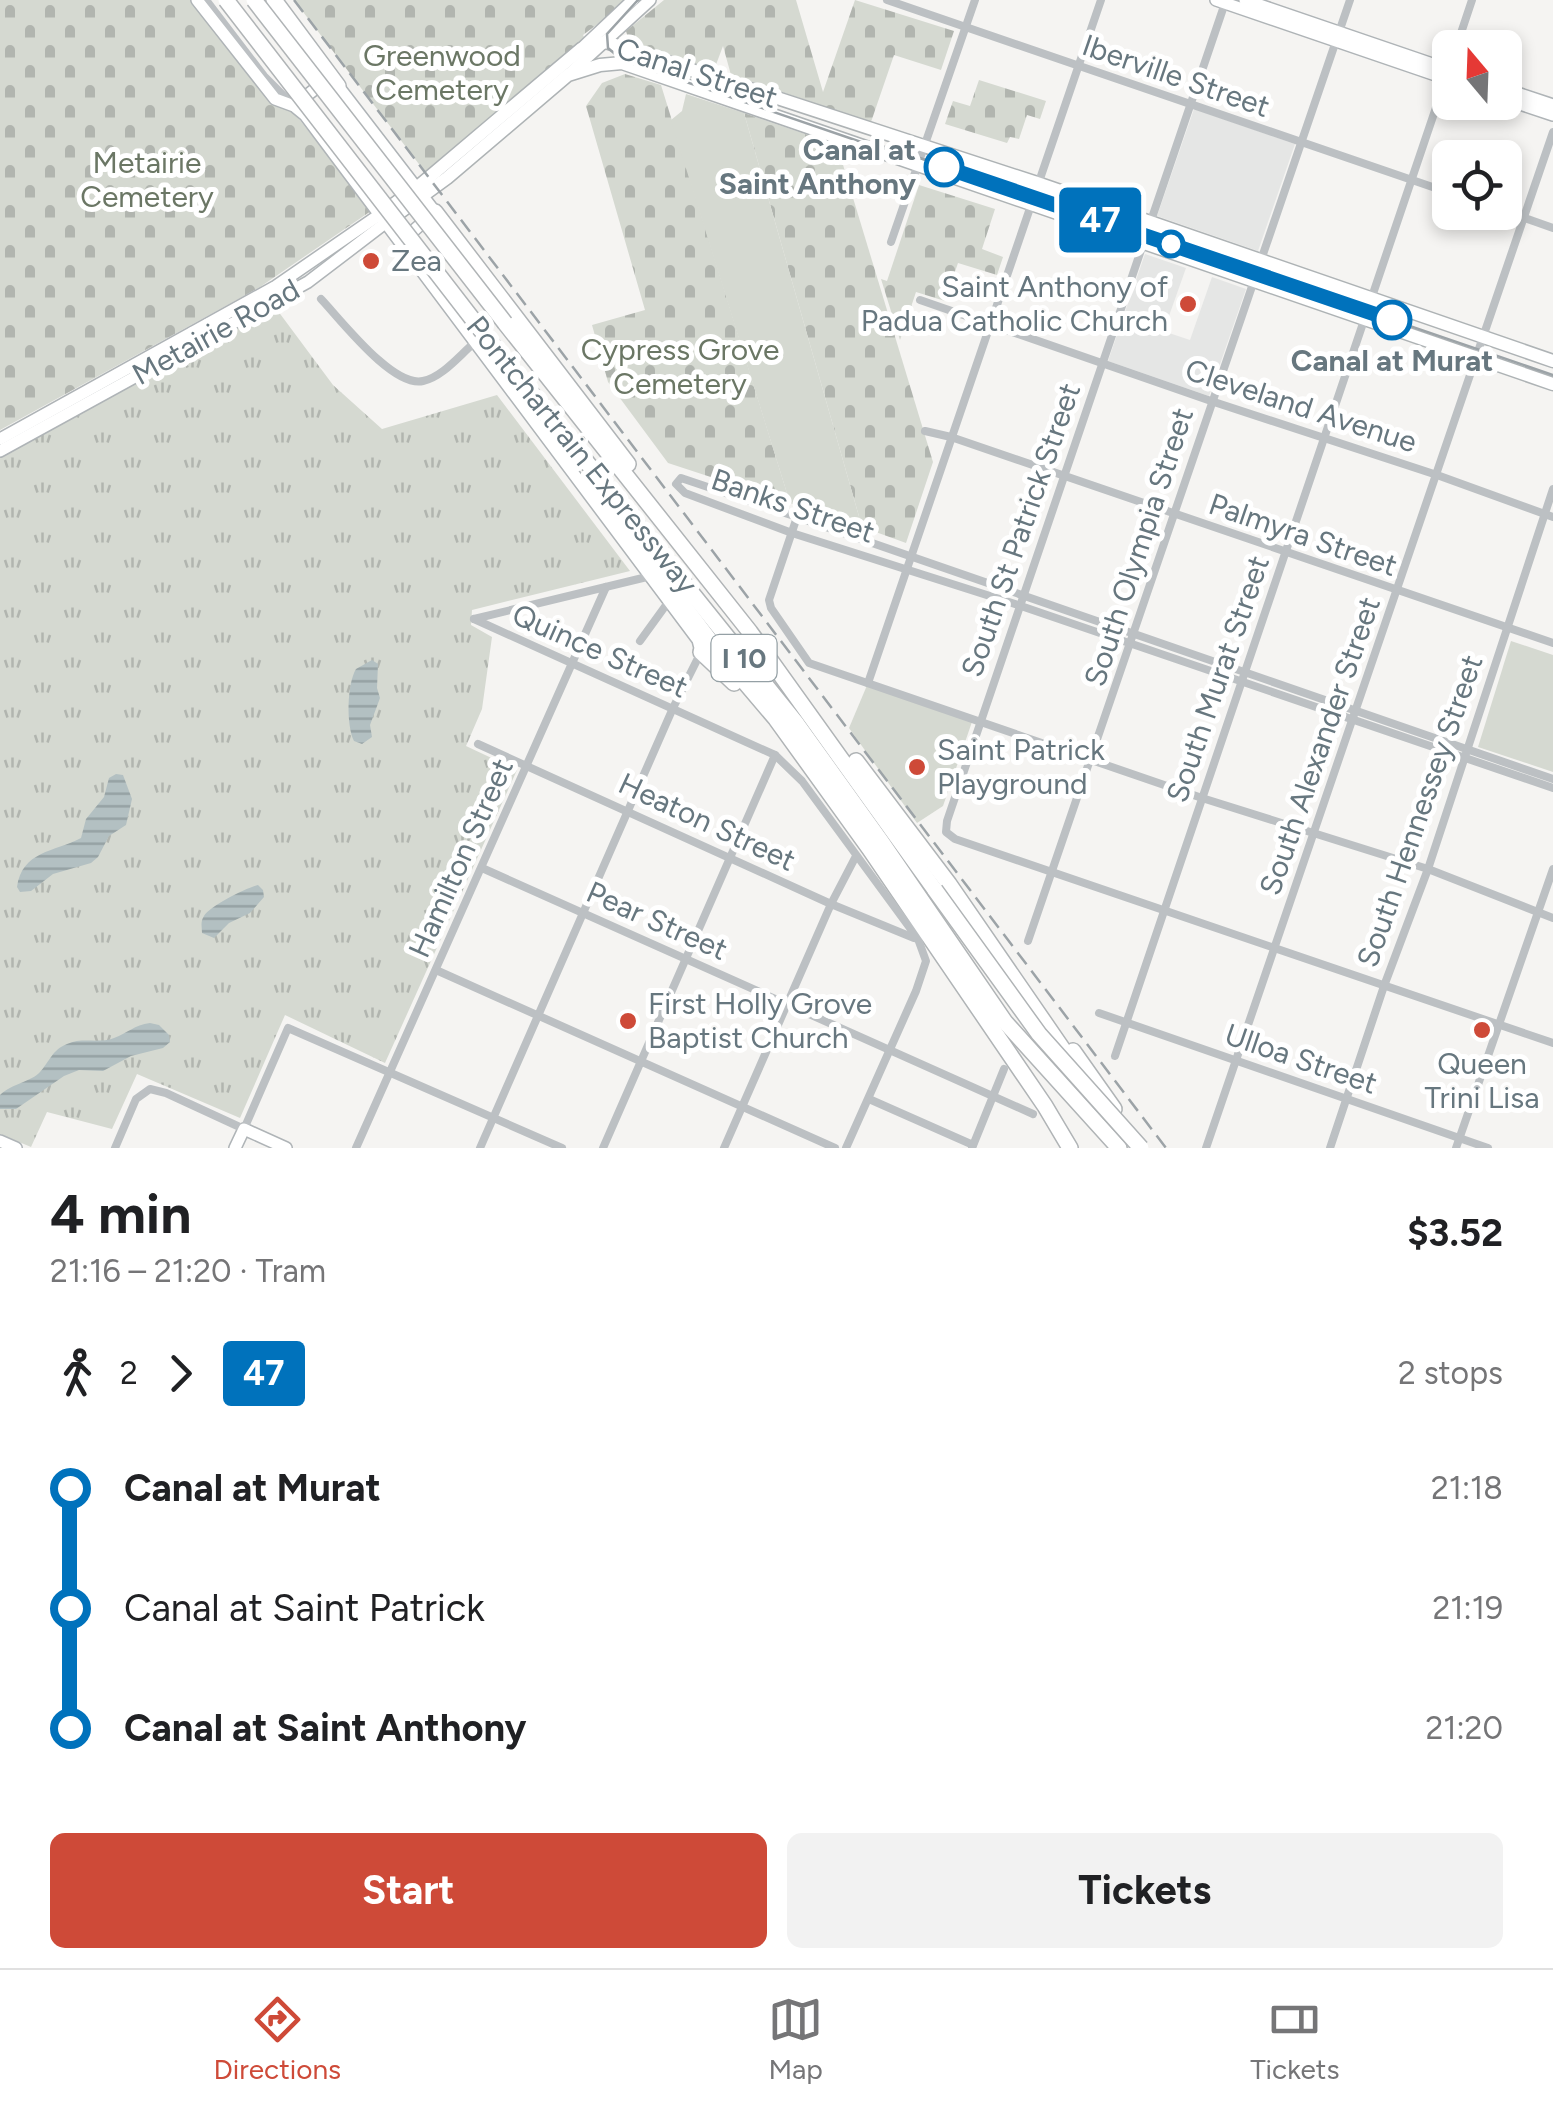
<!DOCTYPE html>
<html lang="en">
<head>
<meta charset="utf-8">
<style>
	:root { --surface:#fff; --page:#f2f2f2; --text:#202124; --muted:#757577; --line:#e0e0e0; --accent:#ce4a38 }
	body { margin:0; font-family:Figtree,sans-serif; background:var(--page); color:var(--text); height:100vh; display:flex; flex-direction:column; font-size:38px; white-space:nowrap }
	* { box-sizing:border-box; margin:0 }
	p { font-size:32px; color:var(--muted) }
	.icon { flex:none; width:55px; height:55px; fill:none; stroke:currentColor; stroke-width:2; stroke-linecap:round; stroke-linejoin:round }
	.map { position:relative; height:1148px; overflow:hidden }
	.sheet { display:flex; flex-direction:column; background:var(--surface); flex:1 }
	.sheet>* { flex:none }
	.badge { padding:0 20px; border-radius:8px; font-size:35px; line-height:65px }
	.needle { width:65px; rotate:341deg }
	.tools { position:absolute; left:1432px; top:30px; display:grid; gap:20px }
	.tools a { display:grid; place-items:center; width:90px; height:90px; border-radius:15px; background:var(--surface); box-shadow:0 5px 15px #0003; font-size:50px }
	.map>.badge { position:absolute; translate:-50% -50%; box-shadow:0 0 0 5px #fff }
	.legs { display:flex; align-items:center; gap:15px; height:110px; padding:0 50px; font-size:32px }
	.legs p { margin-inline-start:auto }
	.headline { display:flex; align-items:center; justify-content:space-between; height:170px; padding:0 50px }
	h1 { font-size:55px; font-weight:700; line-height:75px }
	.primary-button { display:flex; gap:20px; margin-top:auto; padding:20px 50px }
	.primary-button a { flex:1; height:115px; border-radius:15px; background:var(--accent); color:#fff; font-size:40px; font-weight:700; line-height:115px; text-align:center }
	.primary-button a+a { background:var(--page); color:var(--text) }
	ul { padding:0 50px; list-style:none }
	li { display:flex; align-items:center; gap:35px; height:120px; font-size:38px }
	li i { display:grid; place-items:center; width:15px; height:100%; margin:0 12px; background:currentColor }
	li i::after { content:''; width:25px; height:25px; margin:-12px; border:8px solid; border-radius:50%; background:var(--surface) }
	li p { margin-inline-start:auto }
	li:first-child i { background:linear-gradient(#0000 50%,currentColor 0) }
	li:last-child i { background:linear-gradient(currentColor 50%,#0000 0) }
	.tabs { display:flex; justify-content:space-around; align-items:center; height:140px; border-top:2px solid var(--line); background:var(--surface); font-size:28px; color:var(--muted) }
	.tabs a { display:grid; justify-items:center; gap:5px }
	.tabs .on { color:var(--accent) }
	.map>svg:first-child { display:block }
	.built { fill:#e5e6e5 }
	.grass { fill:url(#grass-tufts) }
	.cemetery { fill:url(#cemetery-stones) }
	.park { fill:#d5d9d1 }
	.water { fill:url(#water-rules) }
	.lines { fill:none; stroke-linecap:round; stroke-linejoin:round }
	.secondary-casing { stroke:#afb4b7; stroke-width:14 }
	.primary-casing { stroke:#aeb3b5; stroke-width:15 }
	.highway-casing { stroke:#b0b4b6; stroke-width:18 }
	.street { stroke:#bcc0c3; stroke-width:8 }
	.secondary { stroke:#fff; stroke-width:11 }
	.primary { stroke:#fff; stroke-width:12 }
	.highway { stroke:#fff; stroke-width:15 }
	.tram { stroke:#9ca3a7; stroke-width:2.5 }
	.rail { stroke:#9ca3a7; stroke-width:2.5; stroke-dasharray:15 8; stroke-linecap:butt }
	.highway-bridge-casing { stroke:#b0b4b6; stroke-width:18; stroke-linecap:butt }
	.highway-bridge { stroke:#fff; stroke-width:15 }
	.line-1-casing { stroke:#fff; stroke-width:22 }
	.line-1 { stroke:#0072bc; stroke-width:15 }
	.stop-1-dot { fill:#fff; stroke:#0072bc; stroke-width:5 }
	.poi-dot { fill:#ce4a38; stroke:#fff; stroke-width:4 }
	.labels { text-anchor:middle; stroke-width:10; stroke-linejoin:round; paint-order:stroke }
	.shield { fill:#fff; stroke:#95a0a5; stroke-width:2.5 }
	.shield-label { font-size:28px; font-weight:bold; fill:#67777f }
	.park-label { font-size:30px; fill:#6b7765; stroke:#fff }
	.street-label { font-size:30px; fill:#67777f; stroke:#fff }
	.stop-label { font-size:30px; font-weight:bold; fill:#67777f; stroke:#fff; text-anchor:end }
	.poi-label { font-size:30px; fill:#67777f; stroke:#fff; text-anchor:start }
</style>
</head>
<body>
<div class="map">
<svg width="1553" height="1148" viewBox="0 0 1553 1148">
	<defs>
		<pattern id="grass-tufts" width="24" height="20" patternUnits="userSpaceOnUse" patternTransform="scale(2.5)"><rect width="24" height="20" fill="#d5d9d1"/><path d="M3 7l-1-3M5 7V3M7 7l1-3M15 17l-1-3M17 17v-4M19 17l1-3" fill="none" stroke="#b1b5af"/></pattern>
		<pattern id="cemetery-stones" width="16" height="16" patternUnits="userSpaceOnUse" patternTransform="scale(2.5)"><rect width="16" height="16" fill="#d5d9d1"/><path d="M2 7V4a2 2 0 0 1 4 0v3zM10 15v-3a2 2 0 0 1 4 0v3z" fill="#b1b5af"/></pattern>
		<pattern id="water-rules" width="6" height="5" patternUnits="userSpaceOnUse" patternTransform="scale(2.5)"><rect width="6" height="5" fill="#b3c0c2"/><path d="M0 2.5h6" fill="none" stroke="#95a1a3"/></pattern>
	</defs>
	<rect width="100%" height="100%" fill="#f5f4f2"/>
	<g class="built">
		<polygon points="1194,109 1295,144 1258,251 1157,216"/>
		<polygon points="1145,254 1186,268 1164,330 1166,332 1190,340 1212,277 1246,289 1209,396 1108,361"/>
	</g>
	<polygon class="grass" points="275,307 333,385 382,429 497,395 630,571 472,610 471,625 492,637 482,709 466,746 517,770 385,1063 285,1015 240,1118 137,1074 112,1129 47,1112 31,1147 0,1134 0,456"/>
	<g class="cemetery">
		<polygon points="0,0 191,0 273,102 292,110 371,211 260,287 0,430"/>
		<polygon points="294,0 630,0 583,35 587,43 428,176"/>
		<polygon points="664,0 796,0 823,92 855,0 954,31 941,70 894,55 871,122 731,75 723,46 714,70 629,41 626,31"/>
		<polygon points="625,74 661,85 790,503 668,463 608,382 592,325 645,310 586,106 602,83"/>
		<polygon points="979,80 1046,101 1040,119 1027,115 1019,139 1010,137 1007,143 945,124 953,101 970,106"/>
		<polygon points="744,113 837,145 933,462 906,543 862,527"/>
		<polygon points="919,185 995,209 982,249 1003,257 997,275 958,263 945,301 916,292 900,340 881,279 887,281"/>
	</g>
	<g class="park">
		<polygon points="686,94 744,113 862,527 790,503 671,120 682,111"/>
		<polygon points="1511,641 1553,655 1553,772 1478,747"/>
		<polygon points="868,683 973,719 943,806 917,823 849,728"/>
	</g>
	<g class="water">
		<path d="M372 660 378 664 377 688 380 698 370 725 372 737 362 744 354 741C346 725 347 684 356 669Z"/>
		<path d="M116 774 123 775 132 799 126 825 109 836 98 857 91 863 53 874 31 891 20 892 17 887C22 851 54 852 81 838L86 819 104 797 109 778Z"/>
		<path d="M258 885 263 890 264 897 250 913 229 923 214 938 202 933C202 927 200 922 204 916 210 906 246 888 258 885Z"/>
		<path d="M150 1023 159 1025 169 1035 170 1042 163 1048 131 1056 103 1071 79 1070 64 1076 16 1109H0V1095C11 1084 33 1081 40 1072 50 1061 52 1050 67 1044 82 1037 99 1044 114 1038 128 1033 134 1025 150 1023Z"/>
	</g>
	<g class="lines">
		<defs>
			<g id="secondary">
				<polyline points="197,0 275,99 294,106 305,115 698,640 701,652"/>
				<polyline points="1216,0 1450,80"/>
				<polyline points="1245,0 1450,70"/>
				<polyline points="581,49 633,0"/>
				<polyline points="568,75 650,0"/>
				<polyline points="1505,89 1553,105"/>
				<polyline points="1505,99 1553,115"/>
				<polyline points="300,106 301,100 324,82 338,86 435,212 404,239"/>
				<polyline points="0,439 276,286 379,215"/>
				<polyline points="0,451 308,282 384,224"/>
				<polyline points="0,1141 16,1148"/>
				<polyline points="235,1148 244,1129 286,1148"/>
			</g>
			<g id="primary">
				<polyline points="379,215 420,185 581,49 606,42 1037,183 1553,361"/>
				<polyline points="384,224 447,178 568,75 600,65 622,63 1553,384"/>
			</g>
			<g id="highway">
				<polyline points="274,0 338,86"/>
				<polyline points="435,212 628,464"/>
				<polyline points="505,323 750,632 935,890"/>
				<polyline points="491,343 797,724 881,841 1005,1022 1119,1148"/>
				<polyline points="596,489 714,646 776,719 869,848 1045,1106 1070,1148"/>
				<polyline points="701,652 734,683"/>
				<polyline points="856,761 949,884 1073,1064"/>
				<polyline points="1073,1051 1114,1109"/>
			</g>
		</defs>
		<use href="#secondary" class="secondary-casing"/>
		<use href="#primary" class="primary-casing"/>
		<use href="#highway" class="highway-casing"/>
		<g class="street">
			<polyline points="206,0 264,76 287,99"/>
			<polyline points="887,0 1450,193"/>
			<polyline points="1226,0 947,821 946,832 955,839 1553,1043"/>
			<polyline points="1456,48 1472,0"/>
			<polyline points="1505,211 1553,228"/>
			<polyline points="891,242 975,0"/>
			<path d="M321 299C341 320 393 388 423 381 442 377 459 356 473 344"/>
			<polyline points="920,300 1211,401 1437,475 1553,517"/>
			<polyline points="925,431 951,437 1553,643"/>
			<polyline points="797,517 769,600 771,608 809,663 1202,798 1428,869 1553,918"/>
			<polyline points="474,619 775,755 802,781 918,939 926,961 916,991 846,1148"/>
			<polyline points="474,619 651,576"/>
			<polyline points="640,641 669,601"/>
			<polyline points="868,683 1101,0"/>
			<polyline points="478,744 831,904 914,938"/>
			<polyline points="1553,779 797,517 681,478 676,484 685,493 792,533 1018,605 1553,788"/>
			<polyline points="482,868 1033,1114"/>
			<polyline points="1028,941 1350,0"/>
			<polyline points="436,970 835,1148"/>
			<polyline points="1099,1013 1488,1148"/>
			<polyline points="1115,1056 1447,75"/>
			<polyline points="869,1099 973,1145"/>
			<polyline points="115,1148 136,1099 150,1089 166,1093 244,1129 288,1028 562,1148"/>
			<polyline points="356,1148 606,587"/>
			<polyline points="480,1148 673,708 701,652"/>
			<polyline points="603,1148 775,755"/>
			<polyline points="724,1148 831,904 856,856"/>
			<polyline points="972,1148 1004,1069"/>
			<polyline points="1206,1148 1553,132"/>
			<polyline points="1330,1148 1384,986 1428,869 1553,489"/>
			<polyline points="1456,1148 1553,869"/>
		</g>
		<use href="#secondary" class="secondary"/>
		<use href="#primary" class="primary"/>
		<use href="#highway" class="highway"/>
		<polyline class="tram" points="638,0 607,34 608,48 622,60 864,143 920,158 1553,375"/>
		<polyline class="rail" points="294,0 1166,1148"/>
		<defs>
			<g id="highway-bridge">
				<polyline points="226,0 491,343"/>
				<polyline points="254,0 505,323"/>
				<polyline points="935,890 1039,1034 1141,1148"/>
			</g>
		</defs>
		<use href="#highway-bridge" class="highway-bridge-casing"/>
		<use href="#highway-bridge" class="highway-bridge"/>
	</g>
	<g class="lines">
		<defs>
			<polyline id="line-1" points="944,167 1392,320"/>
		</defs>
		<use href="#line-1" class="line-1-casing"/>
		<use href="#line-1" class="line-1"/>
	</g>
	<g class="stop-1-dot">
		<circle cx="944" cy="167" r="18"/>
		<circle cx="1171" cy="244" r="12"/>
		<circle cx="1392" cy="320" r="18"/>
	</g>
	<g class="poi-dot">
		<circle cx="371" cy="261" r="10"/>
		<circle cx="1188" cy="304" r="10"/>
		<circle cx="917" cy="767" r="10"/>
		<circle cx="628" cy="1021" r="10"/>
		<circle cx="1482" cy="1030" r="10"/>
	</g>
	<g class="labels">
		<rect class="shield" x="711.5" y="635" width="65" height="46" rx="8"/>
		<g class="shield-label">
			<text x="744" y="668">I 10</text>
		</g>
		<g class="park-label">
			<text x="442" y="66">Greenwood<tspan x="442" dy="34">Cemetery</tspan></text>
			<text x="147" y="173">Metairie<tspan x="147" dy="34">Cemetery</tspan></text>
			<text x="680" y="360">Cypress Grove<tspan x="680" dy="34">Cemetery</tspan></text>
		</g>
		<g class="street-label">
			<text transform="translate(697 73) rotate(18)" y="10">Canal Street</text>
			<text transform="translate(1176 76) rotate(19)" y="10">Iberville Street</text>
			<text transform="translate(216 332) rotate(-29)" y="10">Metairie Road</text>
			<text transform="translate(1301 406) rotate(18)" y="10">Cleveland Avenue</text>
			<text transform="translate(582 455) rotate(51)" y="10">Pontchartrain Expressway</text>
			<text transform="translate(793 506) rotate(19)" y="10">Banks Street</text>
			<text transform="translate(1021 530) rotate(-71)" y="10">South St Patrick Street</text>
			<text transform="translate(1303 535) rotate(19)" y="10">Palmyra Street</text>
			<text transform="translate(1139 547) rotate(-72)" y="10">South Olympia Street</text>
			<text transform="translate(600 651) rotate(24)" y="10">Quince Street</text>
			<text transform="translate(1218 679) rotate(-71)" y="10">South Murat Street</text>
			<text transform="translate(1320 746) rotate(-71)" y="10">South Alexander Street</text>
			<text transform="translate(1420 811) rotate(-71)" y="10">South Hennessey Street</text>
			<text transform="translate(707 822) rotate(25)" y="10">Heaton Street</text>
			<text transform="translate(461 858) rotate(-66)" y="10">Hamilton Street</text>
			<text transform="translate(657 921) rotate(24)" y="10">Pear Street</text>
			<text transform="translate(1301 1059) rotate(19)" y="10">Ulloa Street</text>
		</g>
		<g class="stop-label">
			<text x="916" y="160">Canal at<tspan x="916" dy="34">Saint Anthony</tspan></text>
			<text x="1392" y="371" text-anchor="middle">Canal at Murat</text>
		</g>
		<g class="poi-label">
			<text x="391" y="271">Zea</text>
			<text x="1168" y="297" text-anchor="end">Saint Anthony of<tspan x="1168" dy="34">Padua Catholic Church</tspan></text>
			<text x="937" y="760">Saint Patrick<tspan x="937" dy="34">Playground</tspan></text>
			<text x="648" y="1014">First Holly Grove<tspan x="648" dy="34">Baptist Church</tspan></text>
			<text x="1482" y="1074" text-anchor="middle">Queen<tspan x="1482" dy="34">Trini Lisa</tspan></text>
		</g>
	</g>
</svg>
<div class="tools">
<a><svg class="needle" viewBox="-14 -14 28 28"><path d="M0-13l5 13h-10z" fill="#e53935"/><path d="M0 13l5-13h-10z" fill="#757577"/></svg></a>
<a><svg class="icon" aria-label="locate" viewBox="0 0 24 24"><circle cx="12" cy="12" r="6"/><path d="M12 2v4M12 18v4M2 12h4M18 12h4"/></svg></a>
</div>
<b class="badge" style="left:1100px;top:220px;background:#0072bc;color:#fff">47</b>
</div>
<section class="sheet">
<div class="headline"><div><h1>4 min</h1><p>21:16 – 21:20 · Tram</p></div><b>$3.52</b></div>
<div class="legs"><svg class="icon" aria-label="walk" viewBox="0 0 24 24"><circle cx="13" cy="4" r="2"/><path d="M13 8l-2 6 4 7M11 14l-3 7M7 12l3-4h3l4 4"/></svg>2<svg class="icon" aria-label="forward" viewBox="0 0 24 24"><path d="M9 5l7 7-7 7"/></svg><b class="badge" style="background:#0072bc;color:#fff">47</b><p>2 stops</p></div>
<ul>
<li><i style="color:#0072bc"></i><b>Canal at Murat</b><p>21:18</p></li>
<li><i style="color:#0072bc"></i><span>Canal at Saint Patrick</span><p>21:19</p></li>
<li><i style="color:#0072bc"></i><b>Canal at Saint Anthony</b><p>21:20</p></li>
</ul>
<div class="primary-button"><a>Start</a><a>Tickets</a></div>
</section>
<nav class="tabs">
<a class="on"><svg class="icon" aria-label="directions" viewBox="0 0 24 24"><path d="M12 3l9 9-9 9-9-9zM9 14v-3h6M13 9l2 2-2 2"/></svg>Directions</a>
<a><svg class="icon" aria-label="map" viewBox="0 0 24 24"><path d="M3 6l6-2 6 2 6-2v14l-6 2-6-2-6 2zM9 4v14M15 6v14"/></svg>Map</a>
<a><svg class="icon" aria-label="tickets" viewBox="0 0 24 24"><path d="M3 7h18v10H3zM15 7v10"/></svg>Tickets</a>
</nav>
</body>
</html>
